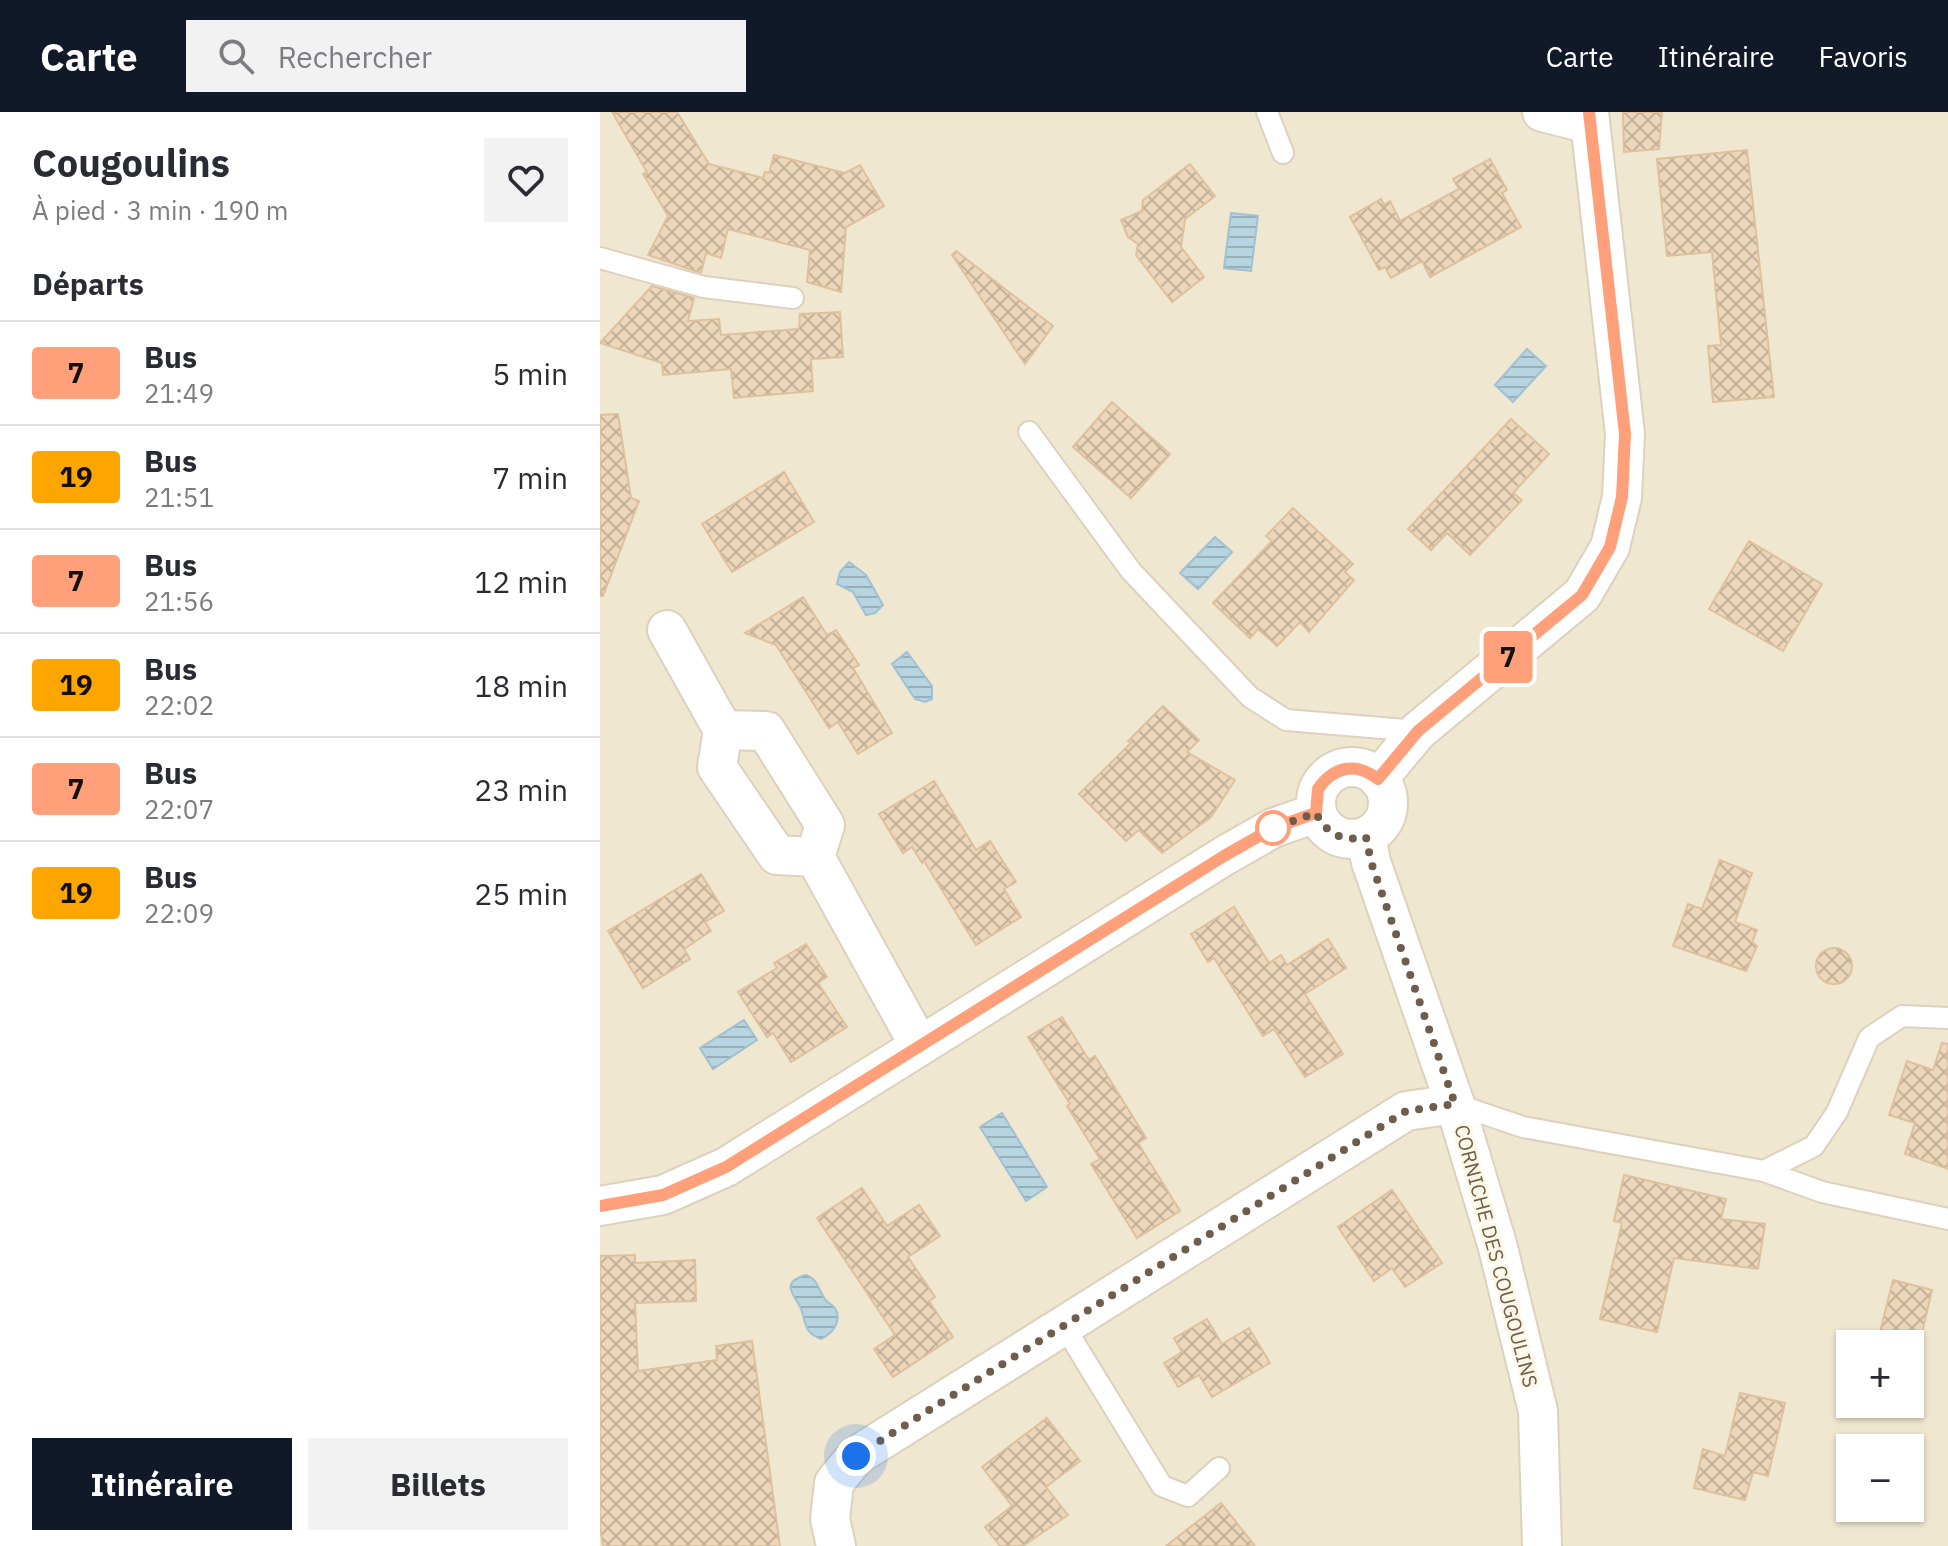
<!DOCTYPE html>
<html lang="fr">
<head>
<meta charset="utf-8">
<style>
	:root { --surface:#fff; --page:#f2f2f3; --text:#2b2b33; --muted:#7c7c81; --line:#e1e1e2; --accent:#111827 }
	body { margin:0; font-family:"IBM Plex Sans",sans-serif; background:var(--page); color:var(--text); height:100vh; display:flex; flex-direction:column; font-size:30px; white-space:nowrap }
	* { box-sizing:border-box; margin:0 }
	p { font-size:26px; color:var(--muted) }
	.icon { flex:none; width:44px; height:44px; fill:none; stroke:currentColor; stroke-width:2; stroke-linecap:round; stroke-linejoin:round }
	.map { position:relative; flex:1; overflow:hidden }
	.sheet { display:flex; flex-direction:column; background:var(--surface); width:600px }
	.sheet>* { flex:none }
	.badge { padding:0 16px; border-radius:6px; font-size:28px; line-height:52px }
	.fabs { position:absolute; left:1236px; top:1218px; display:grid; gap:16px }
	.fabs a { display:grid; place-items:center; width:88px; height:88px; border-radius:0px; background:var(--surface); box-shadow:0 2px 6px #0004; font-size:40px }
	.you { position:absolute; width:40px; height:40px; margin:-20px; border:6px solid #fff; border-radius:50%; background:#1a73e8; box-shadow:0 0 0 12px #1a73e833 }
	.map>.badge { position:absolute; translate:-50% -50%; box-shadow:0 0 0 4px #fff }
	h2 { padding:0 32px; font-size:30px; line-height:72px }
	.round { display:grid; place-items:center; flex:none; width:84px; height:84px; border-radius:0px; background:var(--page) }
	.overview { display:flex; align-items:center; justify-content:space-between; height:136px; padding:0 32px }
	h1 { font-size:38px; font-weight:700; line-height:60px }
	.action { display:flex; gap:16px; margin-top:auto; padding:16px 32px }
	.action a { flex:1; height:92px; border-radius:0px; background:var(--accent); color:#fff; font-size:32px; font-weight:700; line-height:92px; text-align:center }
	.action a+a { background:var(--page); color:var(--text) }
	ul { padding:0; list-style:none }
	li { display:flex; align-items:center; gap:24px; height:104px; padding:0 32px; border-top:2px solid var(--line) }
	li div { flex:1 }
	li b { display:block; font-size:30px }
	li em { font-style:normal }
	li .badge { min-width:88px; font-weight:700; text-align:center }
	header { display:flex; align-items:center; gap:48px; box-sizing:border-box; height:112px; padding:0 40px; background:var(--accent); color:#fff }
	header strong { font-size:38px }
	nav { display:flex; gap:44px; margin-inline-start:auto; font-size:28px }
	.search { width:560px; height:72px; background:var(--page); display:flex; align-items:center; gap:20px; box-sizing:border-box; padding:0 28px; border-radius:0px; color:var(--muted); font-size:30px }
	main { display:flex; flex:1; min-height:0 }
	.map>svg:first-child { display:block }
	.residential { fill:#f0e7d0; fill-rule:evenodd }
	.water { fill:url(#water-rules); stroke:#9fc1d2; stroke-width:2 }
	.building { fill:url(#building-cross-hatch); stroke:#dec09d; stroke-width:2 }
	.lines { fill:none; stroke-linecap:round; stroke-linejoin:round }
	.service-casing { stroke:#ddd1be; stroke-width:24 }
	.minor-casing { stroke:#ddd1be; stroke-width:42 }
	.service { stroke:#fff; stroke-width:20 }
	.minor { stroke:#fff; stroke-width:38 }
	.line-casing { stroke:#fff; stroke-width:18 }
	.line { stroke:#ffa07a; stroke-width:12 }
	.walk { stroke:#6e5d4a; stroke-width:8; stroke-dasharray:0 14.4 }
	.stop-dot { fill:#fff; stroke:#ffa07a; stroke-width:4 }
	.labels { text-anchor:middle; stroke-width:6; stroke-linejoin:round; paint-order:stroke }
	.street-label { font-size:20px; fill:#6e5d4a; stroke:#fdf8e6 }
</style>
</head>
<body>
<header>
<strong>Carte</strong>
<div class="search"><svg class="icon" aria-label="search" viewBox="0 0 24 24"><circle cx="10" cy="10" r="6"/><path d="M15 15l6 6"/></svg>Rechercher</div>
<nav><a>Carte</a><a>Itinéraire</a><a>Favoris</a></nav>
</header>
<main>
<section class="sheet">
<div class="overview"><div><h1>Cougoulins</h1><p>À pied · 3 min · 190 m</p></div><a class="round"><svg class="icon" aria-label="heart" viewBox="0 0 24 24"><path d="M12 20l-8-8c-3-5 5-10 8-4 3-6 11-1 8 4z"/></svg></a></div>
<h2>Départs</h2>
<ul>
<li><span class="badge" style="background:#ffa07a;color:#111">7</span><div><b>Bus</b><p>21:49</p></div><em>5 min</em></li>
<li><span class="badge" style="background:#ffa500;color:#111">19</span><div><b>Bus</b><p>21:51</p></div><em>7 min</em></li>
<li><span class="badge" style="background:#ffa07a;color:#111">7</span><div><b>Bus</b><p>21:56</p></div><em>12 min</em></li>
<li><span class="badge" style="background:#ffa500;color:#111">19</span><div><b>Bus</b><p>22:02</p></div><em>18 min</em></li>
<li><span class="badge" style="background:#ffa07a;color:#111">7</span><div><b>Bus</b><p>22:07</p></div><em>23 min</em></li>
<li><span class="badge" style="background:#ffa500;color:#111">19</span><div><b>Bus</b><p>22:09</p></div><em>25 min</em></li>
</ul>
<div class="action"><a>Itinéraire</a><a>Billets</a></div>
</section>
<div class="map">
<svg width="1348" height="1434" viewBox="0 0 1348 1434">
	<defs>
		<pattern id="water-rules" width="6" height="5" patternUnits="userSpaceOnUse" patternTransform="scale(2)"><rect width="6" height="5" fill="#b7d4e1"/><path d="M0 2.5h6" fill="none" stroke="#99afb8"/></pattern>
		<pattern id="building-cross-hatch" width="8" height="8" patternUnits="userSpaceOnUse" patternTransform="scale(2)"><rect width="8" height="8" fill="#edd7bb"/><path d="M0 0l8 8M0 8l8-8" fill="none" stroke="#c4b29a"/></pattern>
	</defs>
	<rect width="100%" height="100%" fill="#faf4e1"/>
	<path class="residential" d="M0 0H1348V1434H0ZM1250 1232H1310V1292H1250ZM1250 1336H1310V1396H1250Z"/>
	<g class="water">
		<polygon points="631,101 658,104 651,159 624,156"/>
		<polygon points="927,237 946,254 913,290 895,273"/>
		<polygon points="615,425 632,440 598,477 580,461"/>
		<polygon points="249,450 266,463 283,493 275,501 266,503 253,480 237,472 240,460"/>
		<polygon points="307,540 332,574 332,587 325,590 315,587 292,552"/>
		<polygon points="144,908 157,928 113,957 100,936"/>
		<polygon points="402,1001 447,1075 426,1089 380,1015"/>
		<path d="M206 1163C219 1168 218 1178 225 1187 227 1191 232 1192 235 1196 243 1209 232 1222 221 1227 204 1221 206 1211 201 1197 197 1185 177 1171 206 1163Z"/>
	</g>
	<g class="building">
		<polygon points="12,0 77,0 109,52 163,66 165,60 169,61 174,43 245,61 260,53 284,94 246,115 241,180 207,170 210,138 128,117 121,146 106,141 101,161 48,143 68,104 43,62 47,60"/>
		<polygon points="1023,0 1062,0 1059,37 1024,40"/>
		<polygon points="1147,38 1174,285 1113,290 1108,234 1121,233 1112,140 1067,144 1057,47"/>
		<polygon points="890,47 907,78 902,81 921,115 830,165 822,149 791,166 785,155 779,158 750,105 781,87 784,93 790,89 800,109 859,77 853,67"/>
		<polygon points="590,52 615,84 585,107 581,135 604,165 572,190 536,143 538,132 528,125 521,108 542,99 543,88"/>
		<polygon points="356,139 453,214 425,252 352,143"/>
		<polygon points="52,174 94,186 88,209 119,207 121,223 199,217 200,202 240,200 243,245 211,247 213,279 134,286 131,257 63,263 62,251 0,231"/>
		<polygon points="512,290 570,342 531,386 473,335"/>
		<polygon points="18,302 31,386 39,389 3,484 0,484 0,303"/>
		<polygon points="911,307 949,342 913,381 922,388 870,443 847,421 831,438 808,417"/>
		<polygon points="184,360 214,410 132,460 102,412"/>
		<polygon points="693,396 753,452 745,460 754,468 709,520 700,510 677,534 658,517 650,526 613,491 672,429 666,424"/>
		<polygon points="1149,429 1222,472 1183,539 1109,497"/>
		<polygon points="203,485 227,523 236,518 259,553 253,556 292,621 258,642 238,610 229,616 176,533 145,521"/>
		<polygon points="563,594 599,628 587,640 635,668 611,705 562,741 539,718 526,729 479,682 531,631 528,629"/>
		<polygon points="334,669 376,738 390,729 416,770 404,777 421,805 376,833 324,749 322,751 312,735 303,741 279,702"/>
		<polygon points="1120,748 1152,761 1135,810 1157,818 1152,830 1157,834 1146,859 1073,834 1088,792 1102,797"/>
		<polygon points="101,762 124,799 105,810 111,819 84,837 90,847 43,876 8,819"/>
		<polygon points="634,795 669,851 681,843 687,853 728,827 746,856 705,882 743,942 705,965 674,917 663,924 614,846 608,850 591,822"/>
		<polygon points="206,832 227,865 218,871 247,915 191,950 173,921 167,925 138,880 177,856 174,851"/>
		<circle cx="1234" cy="854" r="18"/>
		<polygon points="462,905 489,948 495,944 546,1026 538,1031 580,1099 537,1126 491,1052 500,1047 467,994 470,992 428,925"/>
		<polygon points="1342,931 1348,932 1348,1057 1305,1042 1315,1011 1289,1003 1307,949 1333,958"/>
		<polygon points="1024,1063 1126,1087 1121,1107 1165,1112 1158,1157 1074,1146 1057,1220 1000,1207 1022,1111 1014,1109"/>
		<polygon points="262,1076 287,1114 319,1093 340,1124 308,1145 335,1185 329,1189 353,1225 293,1265 274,1237 295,1223 217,1106"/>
		<polygon points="792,1078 842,1151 805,1175 792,1156 774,1169 738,1115"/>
		<polygon points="35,1143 35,1151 95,1148 96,1189 35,1191 38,1259 117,1248 116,1234 152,1229 180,1434 3,1434 0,1415 0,1144"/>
		<polygon points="1293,1168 1332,1178 1317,1243 1310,1242 1310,1232 1277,1232"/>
		<polygon points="607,1207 622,1232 649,1216 670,1251 612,1285 599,1263 578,1275 564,1251 582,1240 574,1226"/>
		<polygon points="1140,1281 1185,1291 1168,1364 1153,1360 1145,1388 1094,1376 1103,1337 1125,1344"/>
		<polygon points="447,1306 480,1349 446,1375 468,1403 423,1434 400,1434 385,1415 412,1394 382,1355"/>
		<polygon points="621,1391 655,1434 566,1434"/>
	</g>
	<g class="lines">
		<defs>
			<g id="service">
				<polyline points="667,0 683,41"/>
				<polyline points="0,146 104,175 193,186"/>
				<polyline points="429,320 531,459 650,585 686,608 818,619"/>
				<polyline points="855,992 923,1015 1164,1059 1222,1080 1348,1107"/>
				<polyline points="1164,1059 1214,1034 1237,1000 1269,926 1302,904 1348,906"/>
				<polyline points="464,1214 562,1374 588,1384 619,1356"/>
			</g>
			<g id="minor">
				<polyline points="942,0 990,12"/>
				<polyline points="67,518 123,618"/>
				<circle cx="752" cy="691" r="36"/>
				<polyline points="778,667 818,619 982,483 1010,435 1022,385 1025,322 989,0"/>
				<polyline points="766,725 771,750 855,992 897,1132 938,1299 942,1434"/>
				<polyline points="215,745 177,743 117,655 123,618 166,619 225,713 215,745 319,933"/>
				<polyline points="0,1094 63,1083 126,1055 624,744 673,716 716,701"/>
				<polyline points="236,1434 230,1407 234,1371 256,1344 806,999 855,992"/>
			</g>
		</defs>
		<use href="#service" class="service-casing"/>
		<use href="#minor" class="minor-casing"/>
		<use href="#service" class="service"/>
		<use href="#minor" class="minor"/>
	</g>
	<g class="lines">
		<defs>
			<path id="line" d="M0 1094 63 1083 126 1055 624 744 673 716 716 701 718 677C734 654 756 650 778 667L818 619 982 483 1010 435 1022 385 1025 322 989 0"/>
		</defs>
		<use href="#line" class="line-casing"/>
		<use href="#line" class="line"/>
		<path class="walk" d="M256 1344 806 999 855 992 771 750 766 725C743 730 727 723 716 701L673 716"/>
	</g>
	<circle class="stop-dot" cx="673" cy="716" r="16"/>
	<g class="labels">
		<g class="street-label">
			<text transform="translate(896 1144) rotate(75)" y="7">CORNICHE DES COUGOULINS</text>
		</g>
	</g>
</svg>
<div class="fabs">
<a>+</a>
<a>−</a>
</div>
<div class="you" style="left:256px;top:1344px"></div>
<b class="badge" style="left:908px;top:545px;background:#ffa07a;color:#111">7</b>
</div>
</main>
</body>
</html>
